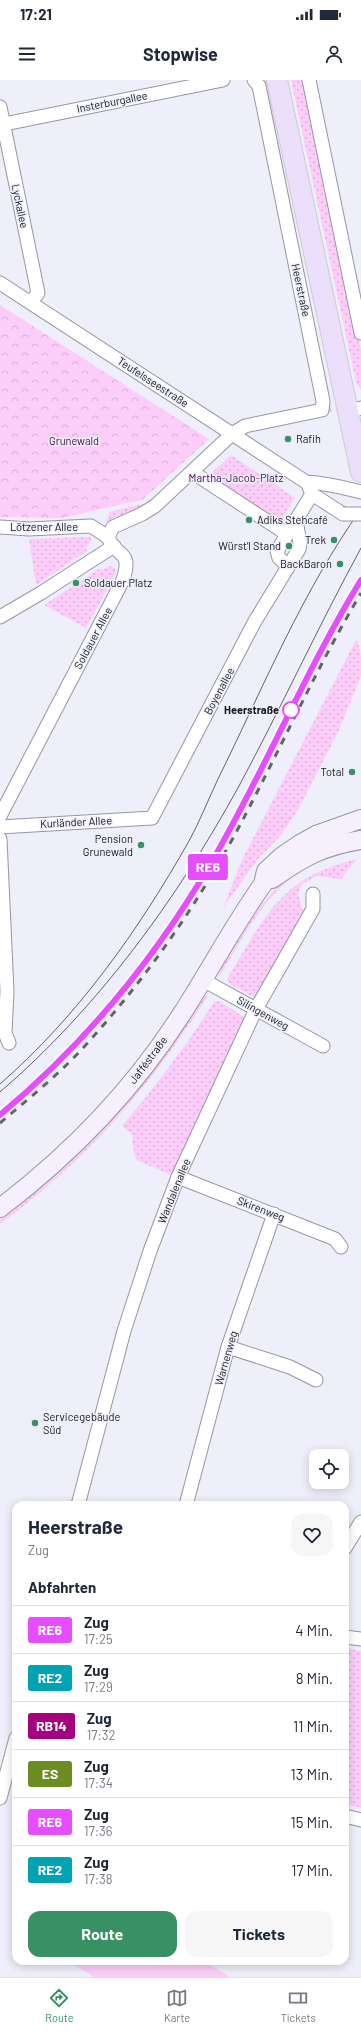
<!DOCTYPE html>
<html lang="de">
<head>
<meta charset="utf-8">
<style>
	:root { --surface:#fff; --page:#f6f6f7; --text:#1f2937; --muted:#747a83; --line:#e0e1e3; --accent:#389065 }
	body { margin:0; font-family:Barlow,sans-serif; background:var(--page); color:var(--text); height:100vh; display:flex; flex-direction:column; font-size:15px; white-space:nowrap }
	* { box-sizing:border-box; margin:0 }
	p { font-size:13px; color:var(--muted) }
	.icon { flex:none; width:22px; height:22px; fill:none; stroke:currentColor; stroke-width:2; stroke-linecap:round; stroke-linejoin:round }
	.map { position:relative; flex:1; overflow:hidden }
	.side { position:absolute; left:12px; top:1421px; width:337px; height:464px; display:flex; flex-direction:column; background:var(--surface); border-radius:12px; box-shadow:0 2px 10px #0003 }
	.side>* { flex:none }
	.badge { padding:0 8px; border-radius:3px; font-size:14px; line-height:26px }
	.controls { position:absolute; left:309px; top:1369px; display:grid; gap:8px }
	.controls a { display:grid; place-items:center; width:40px; height:40px; border-radius:8px; background:var(--surface); box-shadow:0 2px 10px #0003; font-size:20px }
	.map>.badge { position:absolute; translate:-50% -50%; box-shadow:0 0 0 2px #fff }
	h2 { padding:0 16px; font-size:15px; line-height:36px }
	.round { display:grid; place-items:center; flex:none; width:42px; height:42px; border-radius:12px; background:var(--page) }
	.head { display:flex; align-items:center; justify-content:space-between; height:68px; padding:0 16px }
	h1 { font-size:19px; font-weight:700; line-height:30px }
	.action { display:flex; gap:8px; margin-top:auto; padding:8px 16px }
	.action a { flex:1; height:46px; border-radius:12px; background:var(--accent); color:#fff; font-size:16px; font-weight:700; line-height:46px; text-align:center }
	.action a+a { background:var(--page); color:var(--text) }
	ul { padding:0; list-style:none }
	li { display:flex; align-items:center; gap:12px; height:48px; padding:0 16px; border-top:1px solid var(--line) }
	li div { flex:1 }
	li b { display:block; font-size:15px }
	li em { font-style:normal }
	li .badge { min-width:44px; font-weight:700; text-align:center }
	.status { display:flex; justify-content:space-between; align-items:center; height:28px; padding:0 20px; background:var(--surface); direction:ltr }
	.status svg { height:11px; fill:currentColor }
	header { display:flex; justify-content:space-between; align-items:center; height:52px; padding:0 16px; background:var(--surface); font-size:18px; font-weight:700 }
	.dock { display:flex; justify-content:space-around; align-items:center; height:56px; border-top:1px solid var(--line); background:var(--surface); font-size:11px; color:var(--muted) }
	.dock a { display:grid; justify-items:center; gap:2px }
	.dock .current { color:var(--accent) }
	.map>svg:first-child { display:block }
	.grass { fill:url(#grass-dots) }
	.forest { fill:url(#forest-crowns) }
	.pitch { fill:#fdcdfa }
	.lines { fill:none; stroke-linecap:round; stroke-linejoin:round }
	.minor-casing { stroke:#9597a1; stroke-width:15 }
	.secondary-casing { stroke:#9597a1; stroke-width:20 }
	.primary-casing { stroke:#cccccd; stroke-width:22 }
	.minor { stroke:#fff; stroke-width:13 }
	.secondary { stroke:#f5effe; stroke-width:18 }
	.primary { stroke:#ebdffc; stroke-width:20 }
	.tram { stroke:#63646a; stroke-width:1 }
	.rail { stroke:#63646a; stroke-width:3; stroke-dasharray:7 7; stroke-linecap:butt }
	.minor-bridge-casing { stroke:#9597a1; stroke-width:15; stroke-linecap:butt }
	.minor-bridge { stroke:#fff; stroke-width:13 }
	.line-casing { stroke:#fff; stroke-width:9 }
	.line { stroke:#e64dff; stroke-width:6 }
	.poi-dot { fill:#389065; stroke:#eeeffa; stroke-width:1.5 }
	.stop-dot { fill:#fff; stroke:#e64dff; stroke-width:2 }
	.labels { text-anchor:middle; stroke-width:3; stroke-linejoin:round; paint-order:stroke }
	.street-label { font-size:11px; fill:#18191d; stroke:#eeeffa }
	.poi-label { font-size:11px; fill:#18191d; stroke:#eeeffa; text-anchor:end }
	.park-label { font-size:11px; fill:#490d49; stroke:#eeeffa }
	.stop-label { font-size:11px; font-weight:bold; fill:#18191d; stroke:#eeeffa; text-anchor:end }
</style>
</head>
<body>
<div class="status"><b>17:21</b><svg viewBox="0 0 49 12"><path d="M0 12V9h3v3zM5 12V6h3v6zM10 12V3h3v9zM15 12V0h3v12zM26 1h20v11H26zM47 4h2v5h-2z"/></svg></div>
<header><svg class="icon" aria-label="menu" viewBox="0 0 24 24"><path d="M4 6h16M4 12h16M4 18h16"/></svg>Stopwise<svg class="icon" aria-label="person" viewBox="0 0 24 24"><circle cx="12" cy="8" r="4"/><path d="M4 21q1-7 8-7t8 7"/></svg></header>
<div class="map">
<svg width="361" height="1897" viewBox="0 0 361 1897">
	<defs>
		<pattern id="grass-dots" width="8" height="8" patternUnits="userSpaceOnUse"><rect width="8" height="8" fill="#fdcdfa"/><path d="M2 2h.1M6 6h.1" fill="none" stroke="#d8afd6" stroke-width="1.8" stroke-linecap="round"/></pattern>
		<pattern id="forest-crowns" width="20" height="18" patternUnits="userSpaceOnUse"><rect width="20" height="18" fill="#fdcdfa"/><path d="M2 6a3 3 0 1 1 6 0M12 15a3 3 0 1 1 6 0" fill="none" stroke="#d8afd6"/></pattern>
	</defs>
	<rect width="100%" height="100%" fill="#eeeffa"/>
	<g class="grass">
		<polygon points="262,0 266,0 332,332 326,333"/>
		<polygon points="291,0 305,0 361,270 361,310 356,302"/>
		<polygon points="231,375 295,418 278,444 206,398"/>
		<polygon points="143,424 146,427 115,439 109,443 107,441 109,432"/>
		<polygon points="90,457 92,460 86,468 87,471 36,505 29,459"/>
		<polygon points="110,486 115,488 116,493 86,548 44,525 99,489 102,490"/>
		<polygon points="357,558 361,576 361,596 338,652 299,728 281,755 258,779 223,828 242,780"/>
		<path d="M361 767V770C343 774 325 778 309 787 265 810 244 857 219 897L221 887C245 849 266 808 306 785 319 777 346 772 361 767Z"/>
		<path d="M357 779 341 799 317 796 302 804 298 814 304 834 255 918 229 903 227 899C266 836 279 798 357 779Z"/>
		<path d="M209 914C153 1004 86 1081 0 1144V1140C83 1081 151 1004 203 918Z"/>
		<path d="M219 921 244 937 245 942 222 986 172 1095 169 1094 136 1080 132 1061 133 1055 122 1046C156 1006 186 966 214 922Z"/>
		<polygon points="345,1568 361,1571 361,1728 345,1724"/>
	</g>
	<polygon class="forest" points="0,225 209,359 142,420 61,438 0,437"/>
	<polygon class="pitch" points="68,1881 204,1881 230,1897 94,1897"/>
	<g class="lines">
		<defs>
			<g id="minor">
				<polyline points="309,0 361,253"/>
				<polyline points="0,27 38,213 31,222"/>
				<polyline points="0,45 223,0"/>
				<path d="M0 203 306 402C325 403 342 407 361 412"/>
				<polyline points="348,331 361,328"/>
				<polyline points="192,392 287,454"/>
				<polyline points="309,407 312,414 343,434"/>
				<polyline points="0,447 29,449 91,446 108,457"/>
				<polyline points="108,457 113,447 142,434 155,426 232,354 245,346 322,330 323,321 259,6 254,0"/>
				<polyline points="288,486 279,478 277,471 312,414"/>
				<polyline points="0,537 41,513 114,466"/>
				<path d="M0 736 123 500C133 468 116 479 108 457"/>
				<polyline points="0,747 152,738 255,541 299,469 300,463 296,440"/>
				<polyline points="0,759 7,911 5,953 9,963"/>
				<polyline points="203,900 323,966"/>
				<polyline points="178,1097 335,1159 341,1167"/>
				<polyline points="228,1267 290,1287 316,1300"/>
				<polyline points="78,1425 124,1251 150,1171 178,1097 256,929 313,829 313,814"/>
				<polyline points="186,1425 228,1267 274,1134"/>
				<polyline points="345,1468 361,1442"/>
				<polyline points="345,1557 361,1559"/>
				<polyline points="0,1718 16,1658"/>
				<polyline points="345,1736 361,1740"/>
			</g>
			<g id="secondary">
				<path d="M272 799C303 777 323 766 361 760"/>
				<path d="M0 1128C71 1074 133 1010 181 935 209 892 233 846 263 804L266 791 281 777 300 764 316 755 361 739"/>
			</g>
			<polyline id="primary" points="277,0 361,392"/>
		</defs>
		<use href="#minor" class="minor-casing"/>
		<use href="#secondary" class="secondary-casing"/>
		<use href="#primary" class="primary-casing"/>
		<use href="#minor" class="minor"/>
		<use href="#secondary" class="secondary"/>
		<use href="#primary" class="primary"/>
		<g class="tram">
			<path d="M0 1004C78 936 138 851 189 761 200 741 208 720 218 699 263 608 302 512 361 429"/>
			<path d="M0 1012C98 928 177 819 239 706 281 628 318 547 361 468"/>
		</g>
		<g class="rail">
			<path d="M0 1035C85 963 155 879 211 783 265 691 305 591 361 500"/>
			<path d="M0 1043C28 1019 57 996 82 969 141 905 191 834 233 758 277 677 314 592 361 513"/>
		</g>
		<defs>
			<polyline id="minor-bridge" points="343,434 361,434"/>
		</defs>
		<use href="#minor-bridge" class="minor-bridge-casing"/>
		<use href="#minor-bridge" class="minor-bridge"/>
	</g>
	<g class="lines">
		<defs>
			<path id="line" d="M0 1035C85 964 155 879 211 783 265 691 305 591 361 500"/>
		</defs>
		<use href="#line" class="line-casing"/>
		<use href="#line" class="line"/>
	</g>
	<g class="poi-dot">
		<circle cx="288" cy="359" r="4"/>
		<circle cx="249" cy="440" r="4"/>
		<circle cx="334" cy="460" r="4"/>
		<circle cx="289" cy="466" r="4"/>
		<circle cx="340" cy="484" r="4"/>
		<circle cx="76" cy="503" r="4"/>
		<circle cx="352" cy="692" r="4"/>
		<circle cx="141" cy="765" r="4"/>
		<circle cx="35" cy="1343" r="4"/>
	</g>
	<circle class="stop-dot" cx="291" cy="630" r="8"/>
	<g class="labels">
		<g class="street-label">
			<text transform="translate(112 22) rotate(-11)" y="4">Insterburgallee</text>
			<text transform="translate(20 126) rotate(78)" y="4">Lyckallee</text>
			<text transform="translate(301 210) rotate(78)" y="4">Heerstraße</text>
			<text transform="translate(153 302) rotate(33)" y="4">Teufelsseestraße</text>
			<text x="44" y="451">Lötzener Allee</text>
			<text transform="translate(93 558) rotate(-62)" y="4">Soldauer Allee</text>
			<text transform="translate(219 611) rotate(-62)" y="4">Boyenallee</text>
			<text transform="translate(76 742) rotate(-3)" y="4">Kurländer Allee</text>
			<text transform="translate(263 933) rotate(29)" y="4">Silingenweg</text>
			<text transform="translate(148 980) rotate(-53)" y="4">Jafféstraße</text>
			<text transform="translate(174 1111) rotate(-68)" y="4">Wandalenallee</text>
			<text transform="translate(261 1129) rotate(21)" y="4">Skirenweg</text>
			<text transform="translate(226 1278) rotate(-74)" y="4">Warnenweg</text>
		</g>
		<g class="poi-label">
			<text x="296" y="363" text-anchor="start">Rafih</text>
			<text x="257" y="444" text-anchor="start">Adiks Stehcafé</text>
			<text x="326" y="464">Trek</text>
			<text x="281" y="470">Würst'l Stand</text>
			<text x="332" y="488">BackBaron</text>
			<text x="84" y="507" text-anchor="start">Soldauer Platz</text>
			<text x="344" y="696">Total</text>
			<text x="133" y="763">Pension<tspan x="133" dy="13">Grunewald</tspan></text>
			<text x="43" y="1341" text-anchor="start">Servicegebäude<tspan x="43" dy="13">Süd</tspan></text>
		</g>
		<g class="park-label">
			<text x="74" y="365">Grunewald</text>
			<text x="236" y="402">Martha-Jacob-Platz</text>
		</g>
		<g class="stop-label">
			<text x="279" y="634">Heerstraße</text>
		</g>
	</g>
</svg>
<div class="controls">
<a><svg class="icon" aria-label="locate" viewBox="0 0 24 24"><circle cx="12" cy="12" r="6"/><path d="M12 2v4M12 18v4M2 12h4M18 12h4"/></svg></a>
</div>
<b class="badge" style="left:208px;top:787px;background:#e64dff;color:#fff">RE6</b>
<section class="side">
<div class="head"><div><h1>Heerstraße</h1><p>Zug</p></div><a class="round"><svg class="icon" aria-label="heart" viewBox="0 0 24 24"><path d="M12 20l-8-8c-3-5 5-10 8-4 3-6 11-1 8 4z"/></svg></a></div>
<h2>Abfahrten</h2>
<ul>
<li><span class="badge" style="background:#e64dff;color:#fff">RE6</span><div><b>Zug</b><p>17:25</p></div><em>4 Min.</em></li>
<li><span class="badge" style="background:#00a3b4;color:#fff">RE2</span><div><b>Zug</b><p>17:29</p></div><em>8 Min.</em></li>
<li><span class="badge" style="background:#a5027d;color:#fff">RB14</span><div><b>Zug</b><p>17:32</p></div><em>11 Min.</em></li>
<li><span class="badge" style="background:#6b8e23;color:#fff">ES</span><div><b>Zug</b><p>17:34</p></div><em>13 Min.</em></li>
<li><span class="badge" style="background:#e64dff;color:#fff">RE6</span><div><b>Zug</b><p>17:36</p></div><em>15 Min.</em></li>
<li><span class="badge" style="background:#00a3b4;color:#fff">RE2</span><div><b>Zug</b><p>17:38</p></div><em>17 Min.</em></li>
</ul>
<div class="action"><a>Route</a><a>Tickets</a></div>
</section>
</div>
<nav class="dock">
<a class="current"><svg class="icon" aria-label="directions" viewBox="0 0 24 24"><path d="M12 3l9 9-9 9-9-9zM9 14v-3h6M13 9l2 2-2 2"/></svg>Route</a>
<a><svg class="icon" aria-label="map" viewBox="0 0 24 24"><path d="M3 6l6-2 6 2 6-2v14l-6 2-6-2-6 2zM9 4v14M15 6v14"/></svg>Karte</a>
<a><svg class="icon" aria-label="tickets" viewBox="0 0 24 24"><path d="M3 7h18v10H3zM15 7v10"/></svg>Tickets</a>
</nav>
</body>
</html>
